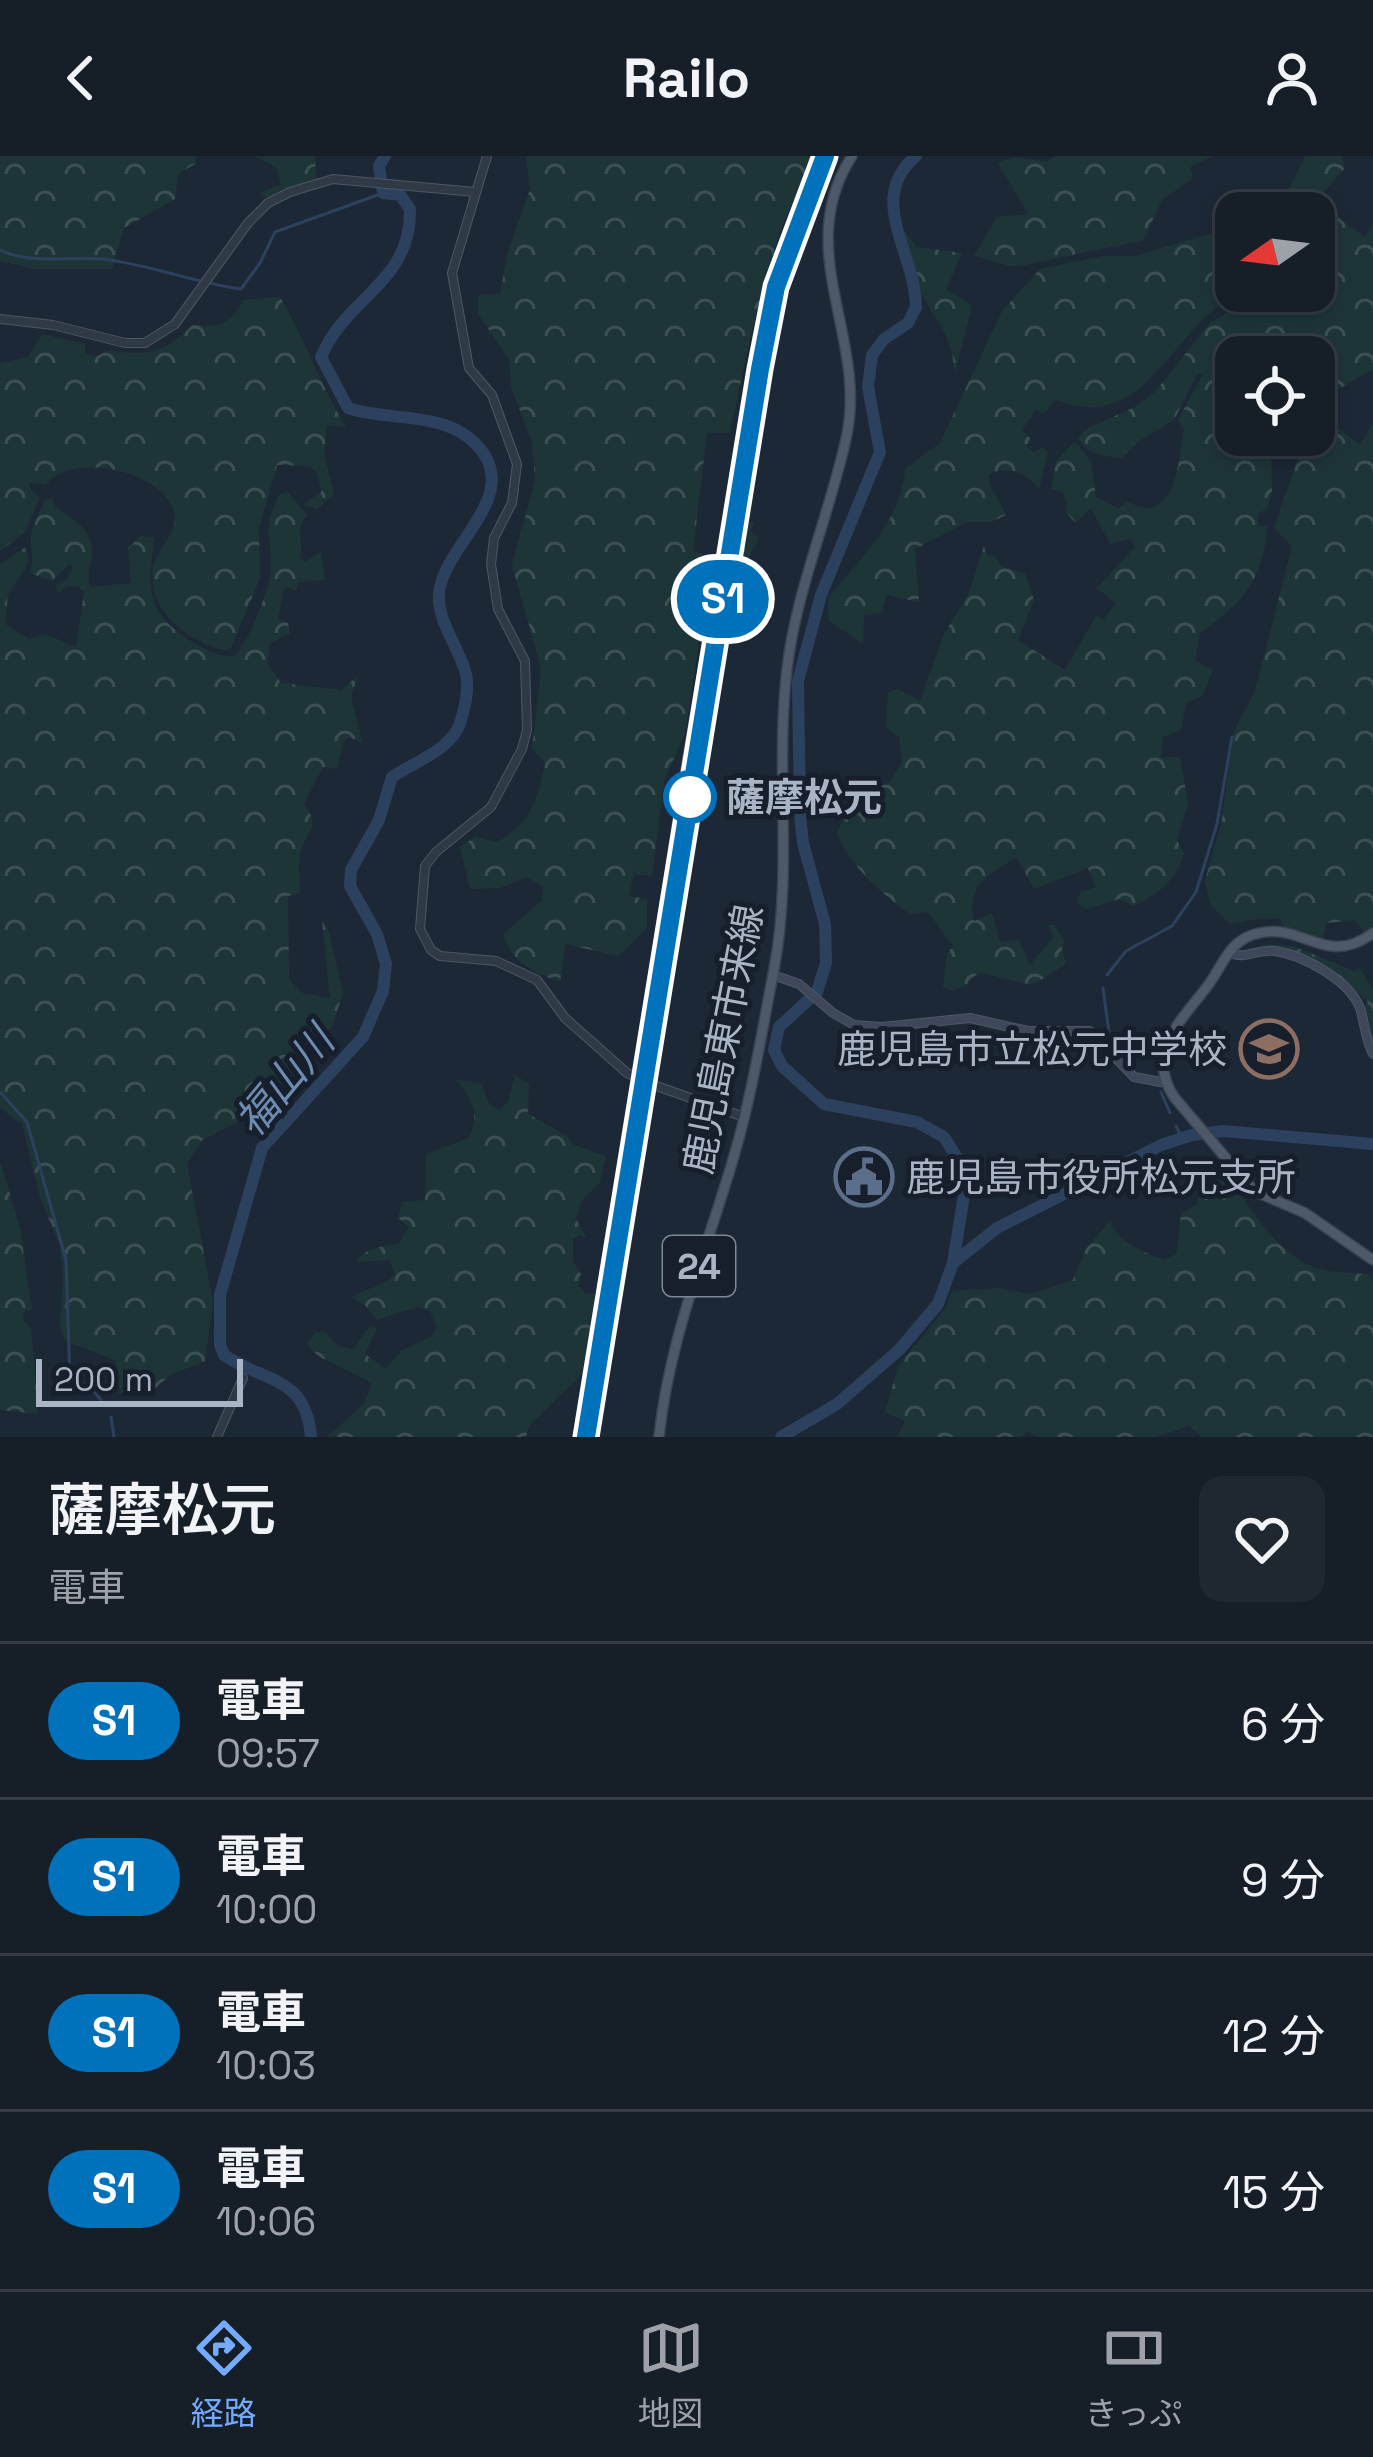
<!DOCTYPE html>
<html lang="ja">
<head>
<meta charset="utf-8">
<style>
	:root { --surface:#161e28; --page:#1f2730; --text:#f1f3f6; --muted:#9ea2a8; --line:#353c45; --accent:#74aaff }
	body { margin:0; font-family:"Space Grotesk","Noto Sans JP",sans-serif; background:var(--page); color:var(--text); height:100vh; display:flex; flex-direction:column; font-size:45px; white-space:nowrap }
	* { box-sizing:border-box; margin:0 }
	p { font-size:39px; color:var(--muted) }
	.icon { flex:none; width:66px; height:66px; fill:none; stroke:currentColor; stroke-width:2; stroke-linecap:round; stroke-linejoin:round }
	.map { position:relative; height:1281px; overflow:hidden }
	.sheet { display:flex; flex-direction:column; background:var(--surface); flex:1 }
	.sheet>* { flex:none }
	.badge { padding:0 24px; border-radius:39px; font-size:42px; line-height:78px }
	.needle { width:78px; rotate:256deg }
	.buttons { position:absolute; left:1215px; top:36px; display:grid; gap:24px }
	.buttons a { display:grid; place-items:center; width:120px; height:120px; border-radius:24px; background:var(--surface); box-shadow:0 6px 18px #0003,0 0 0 3px var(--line); font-size:60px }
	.scale { position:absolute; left:36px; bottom:30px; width:207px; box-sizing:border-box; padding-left:12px; border:6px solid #a9b4c5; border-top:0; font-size:33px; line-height:42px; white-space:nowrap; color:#a9b4c5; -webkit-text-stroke:9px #161f2b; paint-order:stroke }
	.map>.badge { position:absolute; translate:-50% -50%; box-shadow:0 0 0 6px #fff }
	.round { display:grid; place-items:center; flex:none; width:126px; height:126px; border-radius:24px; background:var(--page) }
	.headline { display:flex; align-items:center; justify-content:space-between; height:204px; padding:0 48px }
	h1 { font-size:57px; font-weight:600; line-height:90px }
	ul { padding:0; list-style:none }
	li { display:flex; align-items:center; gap:36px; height:156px; padding:0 48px; border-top:3px solid var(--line) }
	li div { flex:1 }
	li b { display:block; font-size:45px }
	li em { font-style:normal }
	li .badge { min-width:132px; font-weight:700; text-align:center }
	header { display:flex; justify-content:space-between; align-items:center; height:156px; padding:0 48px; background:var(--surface); font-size:54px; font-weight:600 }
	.tab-bar { display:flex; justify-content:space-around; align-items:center; height:168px; border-top:3px solid var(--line); background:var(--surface); font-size:33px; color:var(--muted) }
	.tab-bar a { display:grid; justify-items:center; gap:6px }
	.tab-bar .selected { color:var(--accent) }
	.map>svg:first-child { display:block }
	.forest { fill:url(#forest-crowns) }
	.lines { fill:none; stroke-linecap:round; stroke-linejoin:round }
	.stream { stroke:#2c415e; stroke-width:3 }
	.river { stroke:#2c415e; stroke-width:12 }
	.tertiary-casing { stroke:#4d5765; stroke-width:10 }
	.secondary-casing { stroke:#4d5765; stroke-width:10 }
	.primary-casing { stroke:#394350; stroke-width:12 }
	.tertiary { stroke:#303a47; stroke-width:8 }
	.secondary { stroke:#3e485a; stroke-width:8 }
	.primary { stroke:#4d5868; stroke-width:9 }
	.rail-casing { stroke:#515d6f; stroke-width:8 }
	.rail { stroke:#161f2b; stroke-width:3; stroke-dasharray:9; stroke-linecap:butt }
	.tertiary-bridge-casing { stroke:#4d5765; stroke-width:10; stroke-linecap:butt }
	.tertiary-bridge { stroke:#303a47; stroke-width:8 }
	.line-casing { stroke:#fff; stroke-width:27 }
	.line { stroke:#0072bc; stroke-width:18 }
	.stop-dot { fill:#fff; stroke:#0072bc; stroke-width:6 }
	.labels { text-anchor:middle; stroke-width:10; stroke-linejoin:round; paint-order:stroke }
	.shield { fill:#161f2b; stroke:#7d8797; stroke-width:3 }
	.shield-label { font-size:36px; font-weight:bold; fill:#a9b4c5 }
	.stop-label { font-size:39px; font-weight:bold; fill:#a9b4c5; stroke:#161f2b; text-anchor:start }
	.street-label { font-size:39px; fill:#a9b4c5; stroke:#161f2b }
	.poi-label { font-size:39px; fill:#a9b4c5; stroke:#161f2b; text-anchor:end }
	.water-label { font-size:42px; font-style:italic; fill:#6e8bb1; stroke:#161f2b }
</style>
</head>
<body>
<header><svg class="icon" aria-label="back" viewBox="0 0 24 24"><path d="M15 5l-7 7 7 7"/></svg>Railo<svg class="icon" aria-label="person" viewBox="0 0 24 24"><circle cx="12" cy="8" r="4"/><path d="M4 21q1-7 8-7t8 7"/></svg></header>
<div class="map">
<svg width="1373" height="1281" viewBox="0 0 1373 1281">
	<defs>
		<pattern id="forest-crowns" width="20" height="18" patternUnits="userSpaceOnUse" patternTransform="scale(3)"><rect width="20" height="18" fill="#1e3538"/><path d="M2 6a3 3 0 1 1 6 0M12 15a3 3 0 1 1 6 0" fill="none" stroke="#3c5053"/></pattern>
	</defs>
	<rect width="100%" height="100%" fill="#1d2836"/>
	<g class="forest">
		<polygon points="0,0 197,0 195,8 178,18 175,43 124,72 112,113 34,113 0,105"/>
		<polygon points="255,0 315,0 316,23 264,42 260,37 281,28 276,11"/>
		<path d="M526 0H814L780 75 751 178 730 277H707L693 395 712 401 685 577 664 626 652 720 634 718 629 740 647 743V772L618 800 565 788 560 826C534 816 511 807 503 778L542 744 543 731 527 721 500 732 470 733 460 691 475 681 497 686C530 669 538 642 545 607L532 593 541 512 512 409 535 324 532 286 511 231 509 203 478 158V139L500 138 508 95 530 33Z"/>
		<path d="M1054 0H1213L1190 11 1193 22 1162 44 1143 85C1101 92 1061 102 1020 110 1007 112 987 103 974 100L997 61 1028 58 998 7 1015 1 1047 6Z"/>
		<polygon points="1305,0 1341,0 1345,12 1305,57 1256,57 1290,31"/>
		<path d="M1326 53 1365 81 1373 69V213L1314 248V201H1236V279H1289L1282 296 1271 297 1272 336 1266 353 1258 358V370H1268C1261 427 1245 444 1200 477L1195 505 1213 514 1202 540 1186 547 1181 574 1163 581 1161 601H1180L1188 647 1177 684 1184 697C1176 725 1159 738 1133 750L1119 743 1086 753 1076 746 1080 737 1096 731 1088 712 1034 733 1017 702C990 715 965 731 974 765L992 757 1000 786 1019 784 1030 809 1054 781 1048 769H1054L1064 784 1062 794 1066 808C1056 813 1041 827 1030 828 1022 828 990 818 978 817L965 830 952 835 943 831 947 798 953 790 928 756 910 758C880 736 853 713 837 678 849 647 857 637 889 627L902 606 899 581 886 571 888 536 898 533 920 545 944 478 969 437 984 390 987 399 994 400 1002 411 1025 417 1034 444 1018 484 1065 514 1096 460 1103 464 1116 448 1097 432 1135 391 1131 383 1110 388 1091 352 1076 367 1066 357 1067 348 1062 336 1051 333 1056 305 1075 285 1091 306 1096 341 1119 353 1127 345C1176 374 1179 302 1184 273L1178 264 1203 218H1197L1174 264 1139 285 1122 302C1103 300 1089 299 1078 282L1088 272 1135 251 1155 236 1209 168 1261 135H1314V66Z"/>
		<path d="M1236 70V135C1224 145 1211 155 1200 166 1157 211 1129 272 1055 244L1044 258 1036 253 1022 274 1031 283 1026 290 1034 297 1042 291 1048 295 1039 333C1025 316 1010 310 989 318V327L1006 359 991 366H967L915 393 919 446 886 439 882 457 864 459 863 488 828 464V442C859 405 903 362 905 313L940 287 1002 155 1040 113 1102 100H1135Z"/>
		<path d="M904 75 917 91 962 97 946 134 972 149 955 216C949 169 937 171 920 134 911 115 908 96 904 75Z"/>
		<path d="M280 141C305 183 320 229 346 271L327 269 324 298 334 338 317 353 303 349 322 335 316 315 309 310 277 309 259 373 260 422 231 492 226 495C189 485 147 457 153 412 156 391 182 376 173 353 159 314 70 295 46 329L29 326 31 334 40 342 25 376 0 395V207L28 201 42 178 85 188V199L97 200 109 194C144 202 170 195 193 168 219 173 232 167 243 144Z"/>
		<polygon points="1316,254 1360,289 1373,267 1373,771 1365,777 1355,764 1326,767 1322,788 1289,779 1281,763 1261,762 1230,768 1210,748 1205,725 1221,668 1234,575 1255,535 1292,390 1274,372 1306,279 1314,279"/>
		<path d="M288 336 307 359C294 373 304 385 300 401L305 406 321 396 325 424 298 426 296 435 288 431 283 435 278 463 288 467 290 477 269 488 268 508 281 527 341 534 358 520 351 540 362 587 349 581 343 586 337 613 323 611 304 648C321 671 308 673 301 694 297 706 300 724 300 737L288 740 289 823 302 837 330 842 322 764 329 776 343 837 332 871 298 894 276 943 262 960 239 965 201 985 187 1008 213 1146 205 1205 170 1219 153 1234 120 1237 115 1204 65 1185 60 1170 63 1119 60 1090 40 1041 22 968 0 952V408L26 391 29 406 8 439 5 468 29 483 45 478 76 491 84 436 79 431 68 430 58 437 55 429 67 424 73 412 70 407 52 425 30 417C34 404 31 398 31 385 31 371 40 357 44 344L53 342 55 350C73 364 94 374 92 399 90 412 86 418 90 431L131 427 128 392 141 380 154 382C148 432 144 454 189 484 205 494 215 499 234 501 247 489 271 431 271 413 271 380 262 370 280 338Z"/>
		<polygon points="740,347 748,348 745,364 754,367 751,375 759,382 740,418 730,421"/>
		<polygon points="1261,788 1293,790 1354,815 1360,813 1373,833 1373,892 1364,851 1368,846 1345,825 1324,814"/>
		<path d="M515 919 529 928 528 958 565 979 574 989 606 1000 600 1026 582 1044 576 1062 586 1081 579 1079 573 1083V1106L581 1118 579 1130 586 1138H596L586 1214 529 1270 526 1281H327L364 1248 372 1227 318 1200 307 1188 315 1177 324 1175 338 1190 353 1193 370 1170 377 1172 365 1198 386 1213 402 1194 431 1181 437 1172 430 1155 417 1151 377 1164 364 1148 351 1142C365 1132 383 1131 395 1119L390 1104 356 1106C366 1091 383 1091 399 1087L409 1071 398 1062 402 1046 425 1044 426 998 469 982C480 956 473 946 457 924L481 927 488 946 498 954 508 947Z"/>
		<polygon points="0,1005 20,1072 32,1154 24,1155 23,1163 31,1173 38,1258 0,1254"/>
		<path d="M1224 1010C1245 1046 1277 1102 1320 1113 1335 1117 1352 1117 1368 1118L1373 1126V1281H1201L1190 1270 1154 1281H1039L1026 1275 1022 1281H897L905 1265 885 1256 898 1210 945 1153 952 1135 999 1132 1031 1138 1073 1124 1086 1093 1110 1065C1119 1088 1142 1094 1163 1104L1177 1098 1181 1058 1197 1048C1201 1032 1207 1015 1224 1010Z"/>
	</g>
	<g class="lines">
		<g class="stream">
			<path d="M0 94C33 109 67 100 102 103 149 108 194 127 241 133L260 107 275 76 383 37"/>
			<polyline points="1107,819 1126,795 1172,770 1196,736 1217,668 1232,581"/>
			<polyline points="1103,832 1109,877"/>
			<polyline points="0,936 27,966 66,1104 70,1225 89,1230 101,1244"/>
			<polyline points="1161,936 1170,957"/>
			<polyline points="1176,970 1182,982"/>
			<polyline points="111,1261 114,1281"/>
		</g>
		<g class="river">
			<polyline points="953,1107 997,1072 1161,989 1192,979 1223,975 1373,988"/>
			<path d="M311 1281C306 1219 264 1227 224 1199L220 1189V1139L262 992 363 881 383 835 386 808 377 778 350 730 351 714 379 664 392 621C414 606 454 593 461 564 465 551 469 532 466 518 459 490 433 461 440 431 449 388 514 343 484 298 453 252 391 267 348 252L321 201C347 139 411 128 410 53L400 39 383 37 379 10 385 0"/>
			<path d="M781 1281 837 1248 899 1194 938 1148 953 1107 965 1033 959 1005 944 981 917 966 824 948 782 910 774 894 779 871 817 836 826 807 825 768 803 687 800 658 798 525 821 439 880 296 868 231 872 199 884 183 908 167 916 151C916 98 865 42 916 0"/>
		</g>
		<defs>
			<g id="tertiary">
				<polyline points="487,0 452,117 469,212 492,239 517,308 512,347 494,382 491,408 498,453 525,505 527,574 522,593 491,651 436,696 425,710 420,773 431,794 440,800 496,805 537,824 565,862 627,917"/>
				<polyline points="0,163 53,169 125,187 145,187 175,168 248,67 268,47 290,36 333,23 475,36"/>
				<polyline points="651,928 744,961"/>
				<polyline points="217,1281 243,1222"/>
			</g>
			<g id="secondary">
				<path d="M1229 796C1245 805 1257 792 1275 795 1303 799 1349 824 1360 852 1365 868 1365 883 1373 898"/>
				<polyline points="773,819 799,828 833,857 854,869 882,871 970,862 1028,875 1090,875 1134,921 1166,927"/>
			</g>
			<g id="primary">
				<path d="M1373 777C1326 812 1304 767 1259 777 1230 783 1224 807 1209 828 1184 862 1144 895 1174 941L1254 1035 1305 1057 1373 1104"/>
				<path d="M659 1281C669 1183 707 1093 734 1000 752 939 762 875 774 813 793 714 775 612 787 513 796 435 829 360 846 283 869 183 791 95 852 0"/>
			</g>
		</defs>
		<use href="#tertiary" class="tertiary-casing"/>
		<use href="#secondary" class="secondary-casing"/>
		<use href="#primary" class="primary-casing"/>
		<use href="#tertiary" class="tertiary"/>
		<use href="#secondary" class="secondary"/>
		<use href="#primary" class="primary"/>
		<defs>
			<polyline id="rail" points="581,1281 683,621 737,308 777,117 821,0"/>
		</defs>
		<use href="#rail" class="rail-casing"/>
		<use href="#rail" class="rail"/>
		<defs>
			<polyline id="tertiary-bridge" points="627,917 651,928"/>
		</defs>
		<use href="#tertiary-bridge" class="tertiary-bridge-casing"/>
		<use href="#tertiary-bridge" class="tertiary-bridge"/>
	</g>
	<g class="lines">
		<defs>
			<polyline id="line" points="586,1281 760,213 776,131 825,0"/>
		</defs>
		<use href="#line" class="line-casing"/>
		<use href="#line" class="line"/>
	</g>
	<defs>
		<symbol id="school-ring" viewBox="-11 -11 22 22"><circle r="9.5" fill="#161f2b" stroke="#8d6e63" stroke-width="1.5"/><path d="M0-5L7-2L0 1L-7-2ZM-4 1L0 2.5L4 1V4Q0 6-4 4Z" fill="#8d6e63"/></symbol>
		<symbol id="civic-ring" viewBox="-11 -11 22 22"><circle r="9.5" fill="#161f2b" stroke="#5c6f8a" stroke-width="1.5"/><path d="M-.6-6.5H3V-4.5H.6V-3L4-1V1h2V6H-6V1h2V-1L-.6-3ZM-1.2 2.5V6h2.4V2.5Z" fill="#5c6f8a"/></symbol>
	</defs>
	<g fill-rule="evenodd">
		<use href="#school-ring" x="1236" y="860" width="66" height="66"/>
		<use href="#civic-ring" x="831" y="988" width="66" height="66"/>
	</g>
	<circle class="stop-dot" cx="690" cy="641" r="24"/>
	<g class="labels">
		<rect class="shield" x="663" y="1080" width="72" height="60" rx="9"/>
		<g class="shield-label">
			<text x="699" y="1123">24</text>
		</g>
		<g class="stop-label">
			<text x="726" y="655">薩摩松元</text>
		</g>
		<g class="street-label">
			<text transform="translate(723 883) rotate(-79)" y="14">鹿児島東市来線</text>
		</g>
		<g class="poi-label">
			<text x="1227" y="907">鹿児島市立松元中学校</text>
			<text x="906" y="1035" text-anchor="start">鹿児島市役所松元支所</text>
		</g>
		<g class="water-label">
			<text transform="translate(284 925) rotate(-50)" y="15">福山川</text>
		</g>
	</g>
</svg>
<div class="buttons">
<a><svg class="needle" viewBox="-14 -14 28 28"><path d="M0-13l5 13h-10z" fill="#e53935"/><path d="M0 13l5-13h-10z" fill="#9ea2a8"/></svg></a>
<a><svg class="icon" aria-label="locate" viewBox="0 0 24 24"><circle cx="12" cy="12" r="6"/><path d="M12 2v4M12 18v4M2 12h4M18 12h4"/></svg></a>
</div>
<div class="scale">200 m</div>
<b class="badge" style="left:723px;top:443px;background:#0072bc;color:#fff">S1</b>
</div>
<section class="sheet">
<div class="headline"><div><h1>薩摩松元</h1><p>電車</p></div><a class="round"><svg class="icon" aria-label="heart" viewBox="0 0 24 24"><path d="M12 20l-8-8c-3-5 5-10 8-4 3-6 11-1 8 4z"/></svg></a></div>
<ul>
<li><span class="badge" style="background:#0072bc;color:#fff">S1</span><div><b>電車</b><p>09:57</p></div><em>6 分</em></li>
<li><span class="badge" style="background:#0072bc;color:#fff">S1</span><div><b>電車</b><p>10:00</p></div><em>9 分</em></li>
<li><span class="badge" style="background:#0072bc;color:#fff">S1</span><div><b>電車</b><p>10:03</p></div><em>12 分</em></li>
<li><span class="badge" style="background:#0072bc;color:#fff">S1</span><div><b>電車</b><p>10:06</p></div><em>15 分</em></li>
</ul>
</section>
<nav class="tab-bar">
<a class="selected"><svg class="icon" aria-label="directions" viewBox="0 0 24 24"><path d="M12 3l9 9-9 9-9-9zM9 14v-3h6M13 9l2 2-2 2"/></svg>経路</a>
<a><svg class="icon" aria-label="map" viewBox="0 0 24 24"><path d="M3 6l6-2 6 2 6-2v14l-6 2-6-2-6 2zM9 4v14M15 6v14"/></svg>地図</a>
<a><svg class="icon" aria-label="tickets" viewBox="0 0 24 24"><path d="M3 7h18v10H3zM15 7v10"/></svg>きっぷ</a>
</nav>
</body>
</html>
